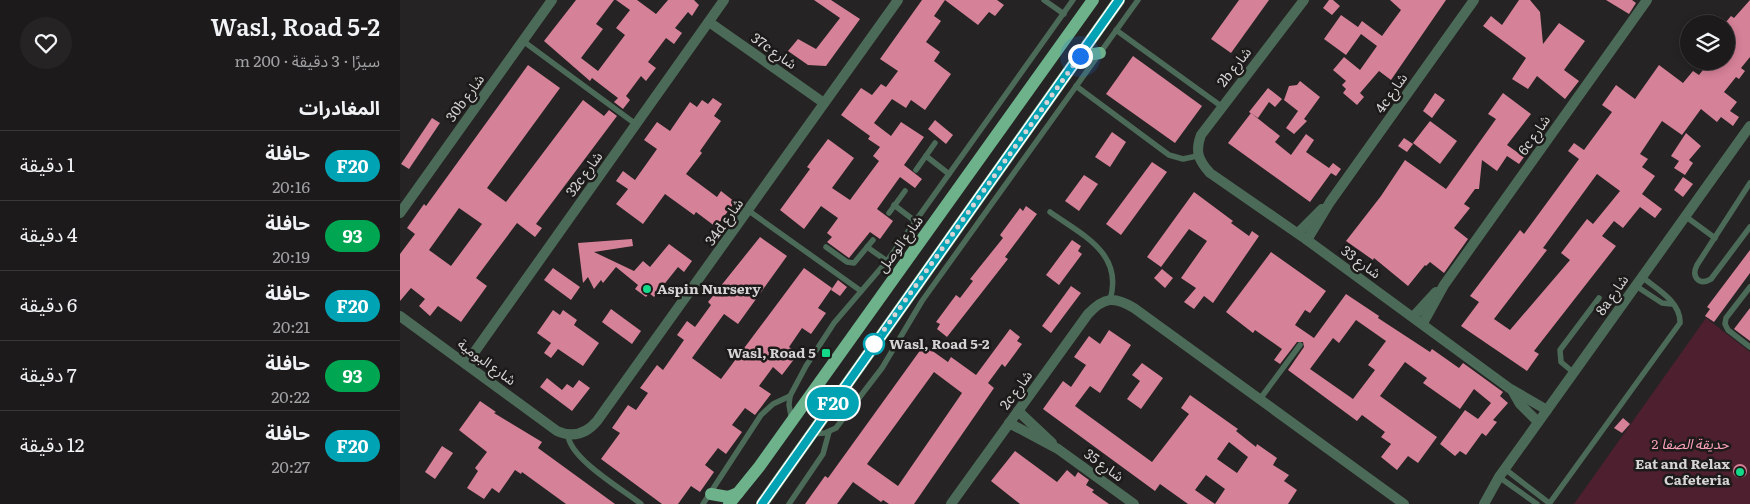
<!DOCTYPE html>
<html lang="ar">
<head>
<meta charset="utf-8">
<style>
	:root { --surface:#1c1a1b; --page:#252324; --text:#f1f3f6; --muted:#a0a1a3; --line:#3a383a }
	body { margin:0; font-family:Literata,"Noto Sans Arabic",serif; background:var(--page); color:var(--text); direction:rtl; height:100vh; display:flex; flex-direction:column; font-size:19px; white-space:nowrap }
	* { box-sizing:border-box; margin:0 }
	p { font-size:16px; color:var(--muted) }
	.icon { flex:none; width:28px; height:28px; fill:none; stroke:currentColor; stroke-width:2; stroke-linecap:round; stroke-linejoin:round }
	.map { position:relative; flex:1; overflow:hidden; direction:ltr }
	.panel { display:flex; flex-direction:column; background:var(--surface); width:400px }
	.panel>* { flex:none }
	.badge { padding:0 10px; border-radius:16px; font-size:18px; line-height:32px }
	.tools { position:absolute; left:1280px; top:15px; display:grid; gap:10px }
	.tools a { display:grid; place-items:center; width:55px; height:55px; border-radius:50%; background:var(--surface); box-shadow:0 2px 8px #0003,0 0 0 1px var(--line); font-size:25px }
	.you { position:absolute; width:25px; height:25px; margin:-12px; border:4px solid #fff; border-radius:50%; background:#1a73e8; box-shadow:0 0 0 8px #1a73e833 }
	.map>.badge { position:absolute; translate:-50% -50%; box-shadow:0 0 0 2px #fff }
	h2 { padding:0 20px; font-size:19px; line-height:45px }
	.round { display:grid; place-items:center; flex:none; width:52px; height:52px; border-radius:26px; background:var(--page) }
	.summary { display:flex; align-items:center; justify-content:space-between; height:85px; padding:0 20px }
	h1 { font-size:24px; font-weight:600; line-height:38px }
	ul { padding:0; list-style:none }
	li { display:flex; align-items:center; gap:15px; height:70px; padding:0 20px; border-top:1px solid var(--line) }
	li div { flex:1 }
	li b { display:block; font-size:19px }
	li em { font-style:normal }
	li .badge { min-width:55px; font-weight:700; text-align:center }
	main { display:flex; flex:1; min-height:0 }
	.map>svg:first-child { display:block }
	.green { fill:#4e1f2e }
	.building { fill:#d58198; fill-rule:evenodd }
	.lines { fill:none; stroke-linecap:round; stroke-linejoin:round }
	.service { stroke:#4b6b58; stroke-width:5.5 }
	.minor { stroke:#4b6b58; stroke-width:10 }
	.primary { stroke:#6db28b; stroke-width:12 }
	.line-casing { stroke:#fff; stroke-width:11 }
	.line { stroke:#00a3b4; stroke-width:8 }
	.walk { stroke:#d6d4d4; stroke-width:5; stroke-dasharray:0 9 }
	.poi-dot { fill:#14d989; stroke:#1d1a1a; stroke-width:2 }
	.stop-dot { fill:#fff; stroke:#00a3b4; stroke-width:2.5 }
	.labels { text-anchor:middle; stroke-width:5; stroke-linejoin:round; paint-order:stroke }
	.street-label { font-size:14px; fill:#d6d4d4; stroke:#1d1a1a }
	.poi-label { font-size:14px; font-weight:bold; fill:#d6d4d4; stroke:#1d1a1a; text-anchor:end }
	.stop-label { font-size:14px; font-weight:bold; fill:#d6d4d4; stroke:#1d1a1a; text-anchor:start }
	.park-label { font-size:14px; font-style:italic; fill:#fba1b9; stroke:#1d1a1a }
</style>
</head>
<body>
<main>
<div class="map">
<svg width="1350" height="504" viewBox="0 0 1350 504">
	<rect width="100%" height="100%" fill="#262324"/>
	<polygon class="green" points="1306,318 1350,352 1350,504 1174,504"/>
	<g class="building">
		<polygon points="176,0 214,0 196,24 203,29 181,58 198,71 225,35 216,28 230,10 216,0 237,0 256,14 268,0 294,0 299,5 292,16 288,12 275,28 282,33 274,44 266,38 248,62 256,68 246,81 241,76 226,96 230,100 223,109 214,102 218,98 192,78 190,81 144,41"/>
		<polygon points="414,0 431,0 460,19 426,66 408,65 388,51 398,39 416,49 440,18"/>
		<polygon points="522,0 545,0 534,16 541,21 526,42 540,52 534,61 551,74 525,110 511,100 506,108 492,99 474,123 491,136 501,122 524,137 504,165 522,179 515,188 500,177 477,209 493,221 480,239 470,232 449,258 427,242 432,237 427,233 438,218 421,206 404,229 380,210 410,169 407,167 428,139 454,158 432,188 450,200 479,161 473,156 480,147 468,139 470,136 441,115 461,88 472,95 481,84 486,87 498,71 480,59"/>
		<polygon points="545,0 597,0 604,5 595,16 589,12 578,25"/>
		<polygon points="839,0 869,0 831,53 811,39"/>
		<polygon points="929,0 933,0 940,6 932,15 923,8"/>
		<polygon points="990,0 1046,0 991,80 979,71 960,93 964,97 957,105 943,93 946,89 942,85 946,81 933,70 944,57 960,70 977,46 961,34 946,55 924,39 941,15 958,27 962,21 982,36 1001,10"/>
		<polygon points="1119,0 1130,0 1140,12 1143,44 1159,23 1185,41 1164,70 1179,81 1165,99 1137,76 1128,89 1112,79 1126,58 1083,26 1091,16 1102,25"/>
		<polygon points="1206,0 1232,0 1236,3 1229,14"/>
		<path d="M1350 0V57L1341 68 1345 71 1339 79 1336 77 1324 92 1337 102 1330 111 1339 117 1333 126 1321 117 1317 122 1301 109 1282 135 1262 121 1240 154 1248 159 1242 167 1255 176 1242 194 1262 209 1255 218 1240 207 1223 228 1214 221 1202 236 1216 246 1134 351 1139 354 1127 371 1061 326 1079 302 1070 296 1120 230 1124 234 1179 159 1168 151 1174 143 1184 150 1212 112 1202 105 1216 85 1235 99 1259 65 1283 83 1293 71 1299 75 1310 61H1326V22L1331 16 1334 18ZM1197 174 1220 191 1193 224 1187 219 1161 253 1170 260 1110 330 1094 319 1147 250 1143 248Z"/>
		<polygon points="733,56 802,106 775,143 706,94"/>
		<path d="M128 65 160 88 87 188 106 202 183 100 204 116 209 110 217 116 136 224 142 228 135 237 117 223 76 278 87 286 61 322 38 306 30 316 19 306 25 299 11 288 0 301V254L15 234 7 228 24 204 26 206ZM59 208 82 224 51 266 29 250Z"/>
		<polygon points="900,81 920,97 904,119 907,121 894,134 886,128 898,111 884,100 889,86 897,85"/>
		<polygon points="868,88 882,99 875,107 869,102 858,118 849,112"/>
		<polygon points="1035,93 1045,100 1032,118 1023,111"/>
		<polygon points="1103,93 1131,114 1107,145 1124,157 1119,164 1107,156 1097,171 1082,160 1079,189 1075,189 1064,204 1070,208 1054,228 1068,239 1044,273 1030,262 1026,266 1025,265 1008,286 974,258 973,260 946,241 981,196 1005,160 1046,189 1096,119 1088,114"/>
		<polygon points="313,98 322,104 314,116 321,121 300,151 302,153 286,174 317,197 321,191 335,202 316,227 296,212 294,215 265,194 243,224 216,204 228,189 216,181 223,171 235,180 257,149 244,140 257,122 270,131 290,102 297,107 302,100 308,104"/>
		<polygon points="851,113 880,136 875,142 891,155 906,134 914,140 906,152 929,168 933,163 941,169 936,176 931,173 910,202 828,143"/>
		<polygon points="32,118 40,123 9,169 1,164"/>
		<polygon points="535,120 553,135 546,144 528,129"/>
		<polygon points="1030,121 1057,141 1040,164 1013,143"/>
		<polygon points="712,132 726,142 710,167 695,157"/>
		<polygon points="1286,133 1301,146 1289,160 1293,163 1285,175 1274,168 1279,161 1271,156"/>
		<polygon points="1004,138 1013,144 1007,152 998,146"/>
		<polygon points="752,162 767,172 721,235 706,224"/>
		<polygon points="684,175 698,184 679,211 665,201"/>
		<polygon points="1283,177 1293,184 1283,197 1274,190"/>
		<polygon points="794,192 833,221 831,223 849,236 852,231 859,236 813,303 804,296 794,309 784,302 796,288 781,278 807,241 789,229 761,267 747,257"/>
		<polygon points="626,206 637,214 605,257 608,259 547,337 537,329 540,324 536,322 556,295 560,298 573,281 570,279 603,238 600,235 620,208 623,211"/>
		<polygon points="360,237 387,256 338,324 324,314 292,358 321,379 404,268 432,288 418,308 426,313 411,334 402,328 389,347 398,354 382,375 373,367 359,386 371,394 355,415 345,408 332,425 342,432 326,454 318,448 305,465 314,472 300,492 291,486 278,504 262,504 201,459 220,433 212,428 228,405 236,410 248,393 240,388 257,365 263,370 284,340 277,335 287,321 295,327 311,305 308,302"/>
		<polygon points="232,239 233,246 194,252 234,271 243,261 250,267 269,244 292,261 284,272 278,267 254,297 249,293 246,297 235,289 238,285 216,267 203,283 201,280 194,289 188,277 183,283 178,243"/>
		<polygon points="672,240 681,246 678,251 682,254 659,285 646,275"/>
		<polygon points="1350,250 1350,273 1314,322 1305,316 1310,309 1307,307"/>
		<path d="M871 252 926 291 910 313 905 310 895 325 914 338 946 294 979 316 978 318 1030 352 1032 349 1059 368 1063 363 1103 392 1100 396 1108 403 1093 420 1097 422 1086 436 1082 433 1066 455 1060 451 1055 456 1040 444 1065 410 1078 419 1091 403 1074 389 1060 409 1023 383 1027 378 1005 362 980 396 1037 437 1018 463 1008 456 997 470 981 457 991 444 981 437 985 432 962 415 957 421 888 370 904 347 903 342H897L880 364 874 360 882 349 855 330 853 333 826 312ZM956 320 986 341 968 365 975 370 953 399 910 369 933 338 939 343Z"/>
		<polygon points="153,268 180,287 171,300 144,280"/>
		<polygon points="762,269 773,278 765,288 754,278"/>
		<polygon points="438,280 447,287 440,296 431,290"/>
		<polygon points="671,286 681,293 651,333 642,326"/>
		<polygon points="1350,308 1350,341 1334,329"/>
		<polygon points="211,309 241,331 232,344 202,322"/>
		<polygon points="153,310 160,315 163,310 177,320 174,325 199,343 183,366 158,349 151,358 144,353 151,343 137,333"/>
		<path d="M610 329 620 337 617 341 622 344 605 367 602 364 588 383 594 388 514 504H489L483 500 481 502 453 482 437 504H405L425 476 428 478 524 345 548 362 551 357 576 375ZM534 372 562 393 498 486 467 464Z"/>
		<path d="M709 330 731 345 700 393 690 386 675 406 752 462 789 414 781 408 790 395 838 429 836 431 856 447 857 444 877 458 873 465 889 475 884 481 897 490 888 504H788L760 484 755 491 643 409 663 381 671 387 686 365 674 357 689 336 700 344ZM829 442 848 457 837 473 817 459ZM806 475 825 489 815 504 795 490Z"/>
		<polygon points="742,363 763,378 741,409 727,399 740,381 732,375"/>
		<polygon points="147,378 162,390 167,384 173,388 179,380 190,388 172,411 140,387"/>
		<polygon points="80,401 96,412 94,413 142,442 138,448 215,504 166,504 122,472 121,474 115,470 99,493 92,488 84,499 67,488 78,471 75,468 87,452 59,430"/>
		<polygon points="1223,418 1230,424 1222,433 1214,428"/>
		<polygon points="42,446 53,453 35,479 25,472"/>
		<polygon points="615,451 657,482 667,470 675,477 678,472 689,480 686,485 694,490 692,492 709,504 620,504 591,481"/>
		<circle cx="1340" cy="471" r="7"/>
	</g>
	<g class="lines">
		<g class="service">
			<polyline points="644,0 664,14"/>
			<polyline points="716,30 821,106"/>
			<polyline points="123,41 237,125"/>
			<polyline points="676,86 769,155 783,159 797,156"/>
			<polyline points="526,156 549,174"/>
			<polyline points="516,170 535,143"/>
			<path d="M1350 183 1297 265C1291 277 1299 286 1311 279L1350 227"/>
			<polyline points="494,205 515,221"/>
			<polyline points="349,211 461,291"/>
			<path d="M650 212C682 235 724 253 710 300"/>
			<polyline points="489,213 505,191"/>
			<polyline points="1285,216 1315,238"/>
			<polyline points="426,247 447,262 454,263 473,240"/>
			<polyline points="467,247 487,261"/>
			<polyline points="1236,286 1262,303 1271,304"/>
			<polyline points="1350,287 1326,318 1325,324 1328,330 1350,347"/>
			<polyline points="1174,373 1161,362 1160,350 1199,298"/>
			<polyline points="860,399 900,345"/>
			<polyline points="392,421 389,405 390,396 406,366 434,323 487,261 673,0"/>
			<polyline points="412,434 425,433 436,428 482,368 522,301 738,0"/>
			<path d="M168 435C170 459 222 489 241 504"/>
			<polyline points="1105,469 1149,503"/>
			<polyline points="1099,477 1137,504"/>
			<polyline points="303,504 361,415 373,404 390,396"/>
			<polyline points="389,504 423,454 429,432"/>
			<path d="M1149 504 1280 323C1281 302 1257 289 1242 277"/>
		</g>
		<g class="minor">
			<path d="M904 0 801 135C795 151 798 160 810 173L907 240 1109 388 1147 410"/>
			<polyline points="309,22 424,103"/>
			<polyline points="0,213 152,0"/>
			<polyline points="898,233 922,209"/>
			<polyline points="907,240 930,202 1074,0"/>
			<path d="M0 316 157 431C173 438 186 434 197 421L498 0"/>
			<polyline points="1014,316 1036,292"/>
			<polyline points="1023,323 1044,285 1247,0"/>
			<polyline points="66,364 324,0"/>
			<polyline points="1112,390 1120,404 1138,422"/>
			<polyline points="618,411 652,443"/>
			<polyline points="609,423 658,449 734,504"/>
			<path d="M551 504 688 314C704 297 714 296 734 308L1004 504"/>
			<polyline points="1084,504 1099,477 1350,126"/>
		</g>
		<g class="primary">
			<polyline points="680,56 700,53"/>
			<polyline points="311,494 328,497 338,493"/>
			<polyline points="329,504 359,467 693,0"/>
			<polyline points="362,504 719,0"/>
		</g>
	</g>
	<g class="lines">
		<defs>
			<polyline id="line" points="362,504 719,0"/>
		</defs>
		<use href="#line" class="line-casing"/>
		<use href="#line" class="line"/>
		<polyline class="walk" points="474,344 680,56"/>
	</g>
	<g class="poi-dot">
		<circle cx="247" cy="289" r="5"/>
		<rect x="421" y="348" width="10" height="10" rx="2.5"/>
		<circle cx="1340" cy="472" r="5"/>
	</g>
	<circle class="stop-dot" cx="474" cy="344" r="10"/>
	<g class="labels">
		<g class="street-label">
			<text transform="translate(374 51) rotate(35)" y="5">37c شارع</text>
			<text transform="translate(834 67) rotate(-52)" y="5">2b شارع</text>
			<text transform="translate(991 93) rotate(-55)" y="5">4c شارع</text>
			<text transform="translate(65 98) rotate(-54)" y="5">30b شارع</text>
			<text transform="translate(1134 135) rotate(-55)" y="5">6c شارع</text>
			<text transform="translate(184 174) rotate(-54)" y="5">32c شارع</text>
			<text transform="translate(324 222) rotate(-54)" y="5">34d شارع</text>
			<text transform="translate(500 244) rotate(-54)" y="5">شارع الوصل</text>
			<text transform="translate(961 262) rotate(36)" y="5">شارع 33</text>
			<text transform="translate(1212 295) rotate(-55)" y="5">8a شارع</text>
			<text transform="translate(87 362) rotate(36)" y="5">شارع البومية</text>
			<text transform="translate(616 390) rotate(-54)" y="5">2c شارع</text>
			<text transform="translate(704 465) rotate(36)" y="5">شارع 35</text>
		</g>
		<g class="poi-label">
			<text x="257" y="294" text-anchor="start">Aspin Nursery</text>
			<text x="416" y="358">Wasl, Road 5</text>
			<text x="1330" y="469">Eat and Relax<tspan x="1330" dy="16">Cafeteria</tspan></text>
		</g>
		<g class="stop-label">
			<text x="489" y="349">Wasl, Road 5-2</text>
		</g>
		<g class="park-label">
			<text x="1290" y="449">حديقة الصفا 2</text>
		</g>
	</g>
</svg>
<div class="tools">
<a><svg class="icon" aria-label="layers" viewBox="0 0 24 24"><path d="M12 4l9 5-9 5-9-5zM3 14l9 5 9-5"/></svg></a>
</div>
<div class="you" style="left:680px;top:56px"></div>
<b class="badge" style="left:433px;top:403px;background:#00a3b4;color:#fff">F20</b>
</div>
<section class="panel">
<div class="summary"><div><h1>Wasl, Road 5-2</h1><p>سيرًا · 3 دقيقة · 200 m</p></div><a class="round"><svg class="icon" aria-label="heart" viewBox="0 0 24 24"><path d="M12 20l-8-8c-3-5 5-10 8-4 3-6 11-1 8 4z"/></svg></a></div>
<h2>المغادرات</h2>
<ul>
<li><span class="badge" style="background:#00a3b4;color:#fff">F20</span><div><b>حافلة</b><p>20:16</p></div><em>1 دقيقة</em></li>
<li><span class="badge" style="background:#00a651;color:#fff">93</span><div><b>حافلة</b><p>20:19</p></div><em>4 دقيقة</em></li>
<li><span class="badge" style="background:#00a3b4;color:#fff">F20</span><div><b>حافلة</b><p>20:21</p></div><em>6 دقيقة</em></li>
<li><span class="badge" style="background:#00a651;color:#fff">93</span><div><b>حافلة</b><p>20:22</p></div><em>7 دقيقة</em></li>
<li><span class="badge" style="background:#00a3b4;color:#fff">F20</span><div><b>حافلة</b><p>20:27</p></div><em>12 دقيقة</em></li>
</ul>
</section>
</main>
</body>
</html>
